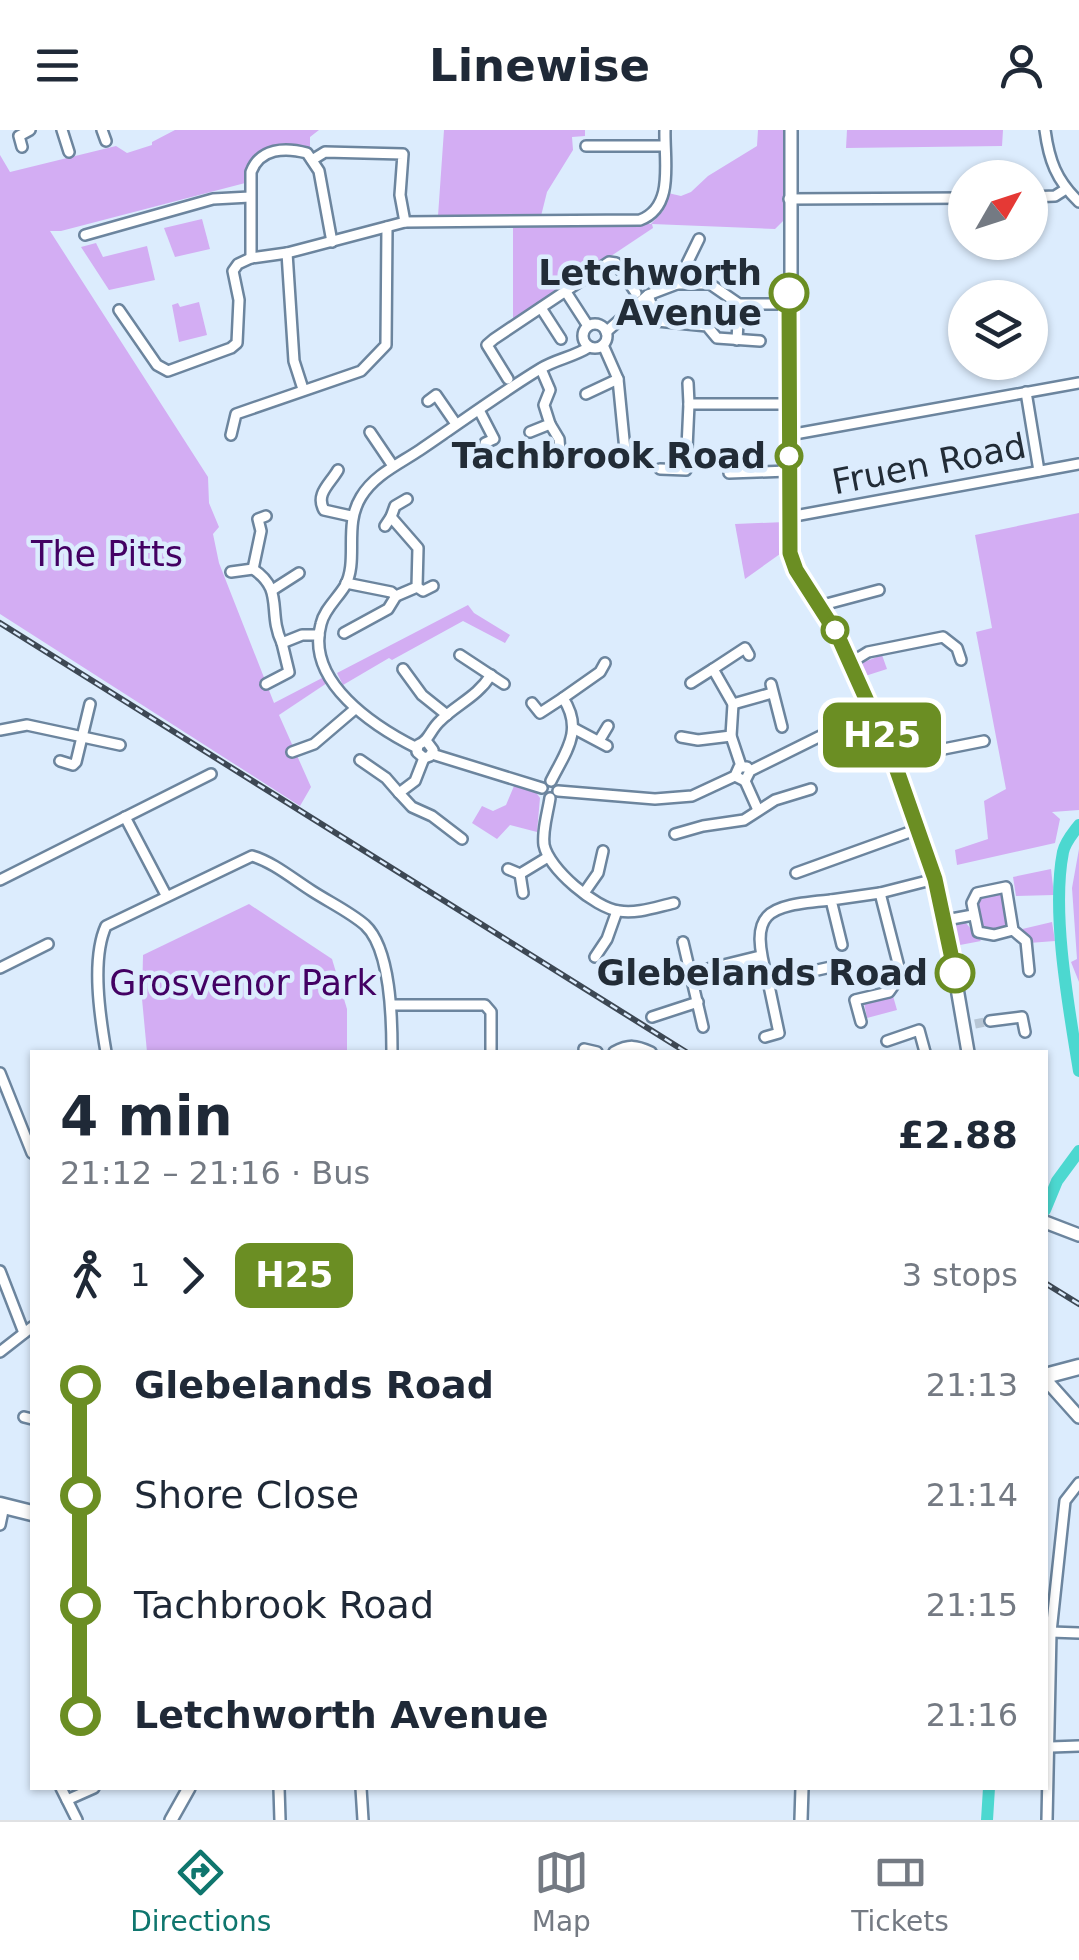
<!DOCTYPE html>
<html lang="en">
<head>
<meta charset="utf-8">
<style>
	:root { --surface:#fff; --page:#f6f6f7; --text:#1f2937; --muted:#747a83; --line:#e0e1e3; --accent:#0f766e }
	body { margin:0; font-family:"DejaVu Sans",sans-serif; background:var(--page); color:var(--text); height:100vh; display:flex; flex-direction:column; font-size:38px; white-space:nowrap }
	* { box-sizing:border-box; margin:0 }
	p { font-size:32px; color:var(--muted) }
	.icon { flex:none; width:55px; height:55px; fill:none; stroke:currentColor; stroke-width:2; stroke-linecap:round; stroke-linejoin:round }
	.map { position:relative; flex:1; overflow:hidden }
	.sheet { position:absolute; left:30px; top:920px; width:1018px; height:740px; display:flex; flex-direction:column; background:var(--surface); border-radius:0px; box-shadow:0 2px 8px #0004 }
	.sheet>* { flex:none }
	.badge { padding:0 20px; border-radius:15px; font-size:35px; line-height:65px }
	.needle { width:65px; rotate:51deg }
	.fabs { position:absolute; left:948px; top:30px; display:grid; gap:20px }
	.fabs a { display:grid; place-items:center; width:100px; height:100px; border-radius:50%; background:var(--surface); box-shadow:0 2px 8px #0004; font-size:50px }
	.map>.badge { position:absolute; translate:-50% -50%; box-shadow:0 0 0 5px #fff }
	.legs { display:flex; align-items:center; gap:15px; height:110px; padding:0 30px; font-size:32px }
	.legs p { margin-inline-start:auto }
	.headline { display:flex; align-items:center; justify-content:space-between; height:170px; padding:0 30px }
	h1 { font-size:55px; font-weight:700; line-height:75px }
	ul { padding:0 30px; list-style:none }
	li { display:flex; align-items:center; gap:35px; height:110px; font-size:38px }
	li i { display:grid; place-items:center; width:15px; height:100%; margin:0 12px; background:currentColor }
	li i::after { content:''; width:25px; height:25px; margin:-12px; border:8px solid; border-radius:50%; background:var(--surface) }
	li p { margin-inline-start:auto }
	li:first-child i { background:linear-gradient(#0000 50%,currentColor 0) }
	li:last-child i { background:linear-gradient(currentColor 50%,#0000 0) }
	header { display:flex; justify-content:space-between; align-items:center; height:130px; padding:0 30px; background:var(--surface); font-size:45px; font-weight:700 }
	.tabs { display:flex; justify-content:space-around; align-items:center; height:140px; border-top:2px solid var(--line); background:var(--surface); font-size:28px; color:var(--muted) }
	.tabs a { display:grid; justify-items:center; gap:5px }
	.tabs .current { color:var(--accent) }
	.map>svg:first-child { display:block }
	.green { fill:#d3adf3 }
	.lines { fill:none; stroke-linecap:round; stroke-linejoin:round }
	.river { stroke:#4cd8d0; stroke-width:12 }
	.street-tunnel { stroke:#b7c6d5; stroke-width:9; stroke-dasharray:9 4.5; stroke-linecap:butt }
	.street-casing { stroke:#6c859e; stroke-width:14 }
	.secondary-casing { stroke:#6c859e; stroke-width:16 }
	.primary-casing { stroke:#6c859e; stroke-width:19 }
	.street { stroke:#fff; stroke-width:9 }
	.secondary { stroke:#fff; stroke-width:11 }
	.primary { stroke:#fff; stroke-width:14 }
	.rail-casing { stroke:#3d4854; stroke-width:6 }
	.rail { stroke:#dcecfd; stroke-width:2.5; stroke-dasharray:8; stroke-linecap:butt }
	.line-1-casing { stroke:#fff; stroke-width:22 }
	.line-1 { stroke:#6b8e23; stroke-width:15 }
	.stop-1-dot { fill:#fff; stroke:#6b8e23; stroke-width:5 }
	.labels { text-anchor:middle; stroke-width:9; stroke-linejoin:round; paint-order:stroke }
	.stop-label { font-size:35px; font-weight:bold; fill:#222c37; stroke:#dcecfd; text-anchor:end }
	.street-label { font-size:35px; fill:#222c37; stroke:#dcecfd }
	.park-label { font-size:35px; fill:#430163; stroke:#dcecfd }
</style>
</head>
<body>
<header><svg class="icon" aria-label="menu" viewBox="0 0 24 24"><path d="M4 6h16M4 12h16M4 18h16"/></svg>Linewise<svg class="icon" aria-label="person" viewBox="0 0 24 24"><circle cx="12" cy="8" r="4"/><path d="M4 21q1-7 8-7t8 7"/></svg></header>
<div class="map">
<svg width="1079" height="1690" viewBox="0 0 1079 1690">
	<rect width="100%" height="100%" fill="#dcecfd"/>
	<g class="green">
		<polygon points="175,0 319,0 310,7 310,21 267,20 249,36 249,52 61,101 50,101 208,347 209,373 219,397 213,404 219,433 274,573 324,547 327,553 279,585 311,657 300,676 0,484 0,25 10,42 116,16 127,23 152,15 152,12"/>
		<polygon points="444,0 585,0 585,6 572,7 573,20 547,62 541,86 438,86"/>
		<polygon points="758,0 785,0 784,90 775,99 652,94 653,98 515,190 513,188 513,94 651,94 663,81 668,63 681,66 691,62 708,46 757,16"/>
		<polygon points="847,0 1003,0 1002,16 846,18"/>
		<polygon points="202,89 210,119 175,127 164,98"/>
		<polygon points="96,113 103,127 147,116 155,150 109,160 81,117"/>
		<polygon points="199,172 207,205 179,212 172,175 178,173 180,177"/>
		<polygon points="1079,383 1079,680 1052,682 1060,689 1055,713 957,735 955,720 988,709 984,671 1006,659 976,502 992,498 975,405"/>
		<polygon points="785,392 787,419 745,449 735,394"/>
		<polygon points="468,475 474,483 510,505 505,513 463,491 392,530 389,528 343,555 337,543"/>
		<polygon points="882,525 887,539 862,547 859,534"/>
		<polygon points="514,656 535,661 540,668 537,702 510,695 497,709 472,693 482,676 493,681 506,675"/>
		<polygon points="1079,719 1079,852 1071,832 1077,829 1072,758"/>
		<polygon points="1051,739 1054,765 1016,766 1013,747"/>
		<polygon points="1001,762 1008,801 983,803 976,774 979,767"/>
		<polygon points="249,774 332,829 347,879 347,922 147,922 142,869 143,825"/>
		<polygon points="1052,792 1055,811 1029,813 1014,801"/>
		<polygon points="966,793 981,811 960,815 965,838 960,838 952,800 956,794"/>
		<polygon points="893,866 897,880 867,888 864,873"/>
	</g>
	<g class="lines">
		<g class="river">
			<path d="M1079 695C1073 703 1065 712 1063 722 1051 783 1069 879 1079 941"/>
			<polyline points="1045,1080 1057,1051 1079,1021"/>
			<polyline points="987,1690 989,1658"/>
		</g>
		<polyline class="street-tunnel" points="975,894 990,891"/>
		<defs>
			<g id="street">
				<polyline points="62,0 69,22"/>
				<polyline points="102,0 106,11"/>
				<path d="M1045 0C1049 30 1056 50 1079 72"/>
				<polyline points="586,16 664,16"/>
				<polyline points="22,17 19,6 30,0"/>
				<polyline points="312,30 325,22 403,24 400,65 405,92"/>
				<polyline points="1030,67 1055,66 1066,59"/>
				<polyline points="789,69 965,68"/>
				<polyline points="85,105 213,69 250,67"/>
				<polyline points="287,123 294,231 303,259"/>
				<path d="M251 128V42C260 18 285 17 307 23L319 41 332 112"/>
				<polyline points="677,154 699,109"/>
				<polyline points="566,162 588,196"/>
				<polyline points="648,165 657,191 707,196 717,208 760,211"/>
				<polyline points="541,178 561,209"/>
				<path d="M119 180 157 235 168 241 231 218 237 213 239 170 233 141 238 134 251 128 287 123 405 92 640 90C675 77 664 31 665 0"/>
				<circle cx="595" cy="206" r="12"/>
				<polyline points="606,202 648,165 677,154 710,154 739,174 789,174"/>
				<polyline points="737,210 739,174"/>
				<polyline points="603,215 618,249 625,320"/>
				<polyline points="508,249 487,215 494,209 609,132 616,133 636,163"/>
				<polyline points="688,253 689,274 789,274"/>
				<polyline points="1026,262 1039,341"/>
				<polyline points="586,264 618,249"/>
				<polyline points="428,271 436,265 456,294"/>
				<polyline points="479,280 494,309 485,313"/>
				<polyline points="550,294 559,309 560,322"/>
				<polyline points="370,302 393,336"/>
				<polyline points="530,302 550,294 544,275 550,260 541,239"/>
				<polyline points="231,305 236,284 361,241 386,215 387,97"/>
				<polyline points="789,305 1079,253"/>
				<polyline points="660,339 686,340 689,274"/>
				<path d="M338 340C330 354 315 364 324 380L351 386"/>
				<polyline points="729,343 788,341"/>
				<polyline points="391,387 395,376 407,369"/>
				<polyline points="789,387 1079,334"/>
				<polyline points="253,439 261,401 258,389 266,386"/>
				<path d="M231 442 253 439C285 460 267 482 282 513L302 505H319"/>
				<polyline points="346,453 391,462 396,466 417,457 418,418 391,387 385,396"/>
				<polyline points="417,457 423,461 433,456"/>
				<polyline points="274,459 299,443"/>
				<polyline points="819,476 879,460"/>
				<polyline points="344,503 388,479 396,466"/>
				<polyline points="460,525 504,554"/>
				<polyline points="850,533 868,522 943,507 957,518 961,530"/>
				<polyline points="403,539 422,565 447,585"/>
				<polyline points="713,539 745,518 749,525"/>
				<polyline points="691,553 713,539 733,574 731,606 741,636"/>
				<polyline points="266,554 289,542 282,513"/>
				<polyline points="771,554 782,597"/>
				<polyline points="563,568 600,542 605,533"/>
				<path d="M532 573 540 583 563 568C584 600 566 621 551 651"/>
				<polyline points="733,574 772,563"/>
				<polyline points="575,599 607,616"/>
				<polyline points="0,600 27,595 120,615"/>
				<polyline points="681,607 698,610 731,606"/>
				<polyline points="599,611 608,596"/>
				<path d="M427 612 433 620 430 626 424 628 417 622 418 615C430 610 430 600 440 591 457 574 477 567 491 545"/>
				<path d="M417 618C375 597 305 552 321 494 324 480 337 469 345 456 359 430 343 396 361 367 374 345 399 334 420 320 460 293 499 264 540 239 556 229 574 227 589 217"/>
				<polyline points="292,622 314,614 355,579"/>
				<polyline points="432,624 542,658"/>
				<polyline points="424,628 415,651 399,663 412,677 432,686 462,709"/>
				<polyline points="893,629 984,611"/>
				<polyline points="360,630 386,648 399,663"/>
				<polyline points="60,631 73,635 76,632 90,574"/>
				<polyline points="735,646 745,651 750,641 871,581"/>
				<polyline points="745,651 758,680"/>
				<polyline points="558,661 655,669 692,666 735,646 739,637 747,637 750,641"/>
				<path d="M550 668C548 682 542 700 544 715 549 739 595 778 619 781 637 784 656 777 674 773"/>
				<polyline points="125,687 166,765"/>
				<polyline points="675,704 703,696 744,690 775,670 811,659"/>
				<polyline points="508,739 520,744 548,727"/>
				<polyline points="796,743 918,699"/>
				<polyline points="520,744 523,763"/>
				<polyline points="0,750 211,644"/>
				<polyline points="584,763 598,743 603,721"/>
				<path d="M831 770C765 776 748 781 768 851L831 837"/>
				<polyline points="946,790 973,785"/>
				<polyline points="1013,800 994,805 978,802 972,773 977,763 1006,757 1013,800 1026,811 1029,841"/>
				<polyline points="683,812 703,897"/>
				<polyline points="842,815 831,770 880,763 935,749"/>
				<polyline points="595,827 607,809 617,781"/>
				<polyline points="0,838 48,814"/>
				<polyline points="691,843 760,826"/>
				<polyline points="392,875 485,875 491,882 491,922"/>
				<polyline points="652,887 698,872"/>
				<polyline points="990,891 1022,887 1025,902"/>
				<polyline points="861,892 855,870 889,862 901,845 880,763"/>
				<polyline points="765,907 779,903 768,851"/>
				<polyline points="887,911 919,900 925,922"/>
				<polyline points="584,919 597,922"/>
				<path d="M106 922C100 887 91 829 106 796L252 726C273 732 293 749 312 761 329 772 350 782 365 795 391 819 392 889 392 922"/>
				<path d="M614 922C629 914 636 915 651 922"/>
				<polyline points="0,943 32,1023"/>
				<polyline points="0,1141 24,1203"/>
				<polyline points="0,1222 32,1197"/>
				<polyline points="24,1287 32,1289"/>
				<polyline points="0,1395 4,1376"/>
				<polyline points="1051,1502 1079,1503"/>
				<polyline points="1051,1617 1079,1616"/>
				<polyline points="61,1658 77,1690"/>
				<polyline points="279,1658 280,1690"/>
				<polyline points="361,1658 363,1690"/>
				<polyline points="67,1670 94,1658"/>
				<polyline points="1047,1690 1051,1502 1065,1371 1079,1353"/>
			</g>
			<g id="secondary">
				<polyline points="791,0 791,423 796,440 837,504 906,663 943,777 968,922"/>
				<polyline points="1045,1092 1079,1105"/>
				<polyline points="1045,1249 1079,1287"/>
				<polyline points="171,1690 189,1658"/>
				<polyline points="801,1690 802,1658"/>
			</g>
			<g id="primary">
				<polyline points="1045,1246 1079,1237"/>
				<polyline points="0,1375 32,1383"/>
			</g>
		</defs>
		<use href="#street" class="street-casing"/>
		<use href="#secondary" class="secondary-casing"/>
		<use href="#primary" class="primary-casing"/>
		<use href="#street" class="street"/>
		<use href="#secondary" class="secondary"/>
		<use href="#primary" class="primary"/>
		<defs>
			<g id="rail">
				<polyline points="0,493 686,922"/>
				<polyline points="1045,1153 1079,1174"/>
			</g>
		</defs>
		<use href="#rail" class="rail-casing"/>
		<use href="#rail" class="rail"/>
	</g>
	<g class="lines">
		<defs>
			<polyline id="line-1" points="789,163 790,423 796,440 837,504 893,629 935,749 955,843"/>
		</defs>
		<use href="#line-1" class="line-1-casing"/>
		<use href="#line-1" class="line-1"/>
	</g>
	<g class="stop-1-dot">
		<circle cx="789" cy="163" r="18"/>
		<circle cx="789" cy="326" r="12"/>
		<circle cx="835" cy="500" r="12"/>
		<circle cx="955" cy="843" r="18"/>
	</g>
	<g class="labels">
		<g class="stop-label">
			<text x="762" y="155">Letchworth<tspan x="762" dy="40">Avenue</tspan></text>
			<text x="766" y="338">Tachbrook Road</text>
			<text x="928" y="855">Glebelands Road</text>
		</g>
		<g class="street-label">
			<text transform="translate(929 334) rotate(-11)" y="12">Fruen Road</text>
		</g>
		<g class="park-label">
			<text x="107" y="436">The Pitts</text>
			<text x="243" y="865">Grosvenor Park</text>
		</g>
	</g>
</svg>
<div class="fabs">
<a><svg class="needle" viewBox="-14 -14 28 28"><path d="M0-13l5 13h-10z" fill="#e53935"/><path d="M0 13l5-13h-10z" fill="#747a83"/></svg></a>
<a><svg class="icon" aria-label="layers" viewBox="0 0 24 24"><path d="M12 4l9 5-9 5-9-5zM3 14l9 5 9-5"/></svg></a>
</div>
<b class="badge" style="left:882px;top:605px;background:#6b8e23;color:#fff">H25</b>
<section class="sheet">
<div class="headline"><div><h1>4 min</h1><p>21:12 – 21:16 · Bus</p></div><b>£2.88</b></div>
<div class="legs"><svg class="icon" aria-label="walk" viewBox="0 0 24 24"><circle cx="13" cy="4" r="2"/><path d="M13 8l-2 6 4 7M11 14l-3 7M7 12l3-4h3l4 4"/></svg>1<svg class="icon" aria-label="forward" viewBox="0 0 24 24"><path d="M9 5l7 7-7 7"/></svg><b class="badge" style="background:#6b8e23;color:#fff">H25</b><p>3 stops</p></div>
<ul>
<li><i style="color:#6b8e23"></i><b>Glebelands Road</b><p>21:13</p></li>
<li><i style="color:#6b8e23"></i><span>Shore Close</span><p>21:14</p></li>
<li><i style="color:#6b8e23"></i><span>Tachbrook Road</span><p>21:15</p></li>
<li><i style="color:#6b8e23"></i><b>Letchworth Avenue</b><p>21:16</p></li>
</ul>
</section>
</div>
<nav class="tabs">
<a class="current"><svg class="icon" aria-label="directions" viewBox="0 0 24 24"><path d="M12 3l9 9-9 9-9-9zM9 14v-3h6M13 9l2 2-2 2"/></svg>Directions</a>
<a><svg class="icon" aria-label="map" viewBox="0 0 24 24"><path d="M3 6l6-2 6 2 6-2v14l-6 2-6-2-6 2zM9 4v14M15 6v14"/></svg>Map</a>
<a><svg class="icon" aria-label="tickets" viewBox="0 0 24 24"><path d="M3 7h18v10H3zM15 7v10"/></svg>Tickets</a>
</nav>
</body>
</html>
